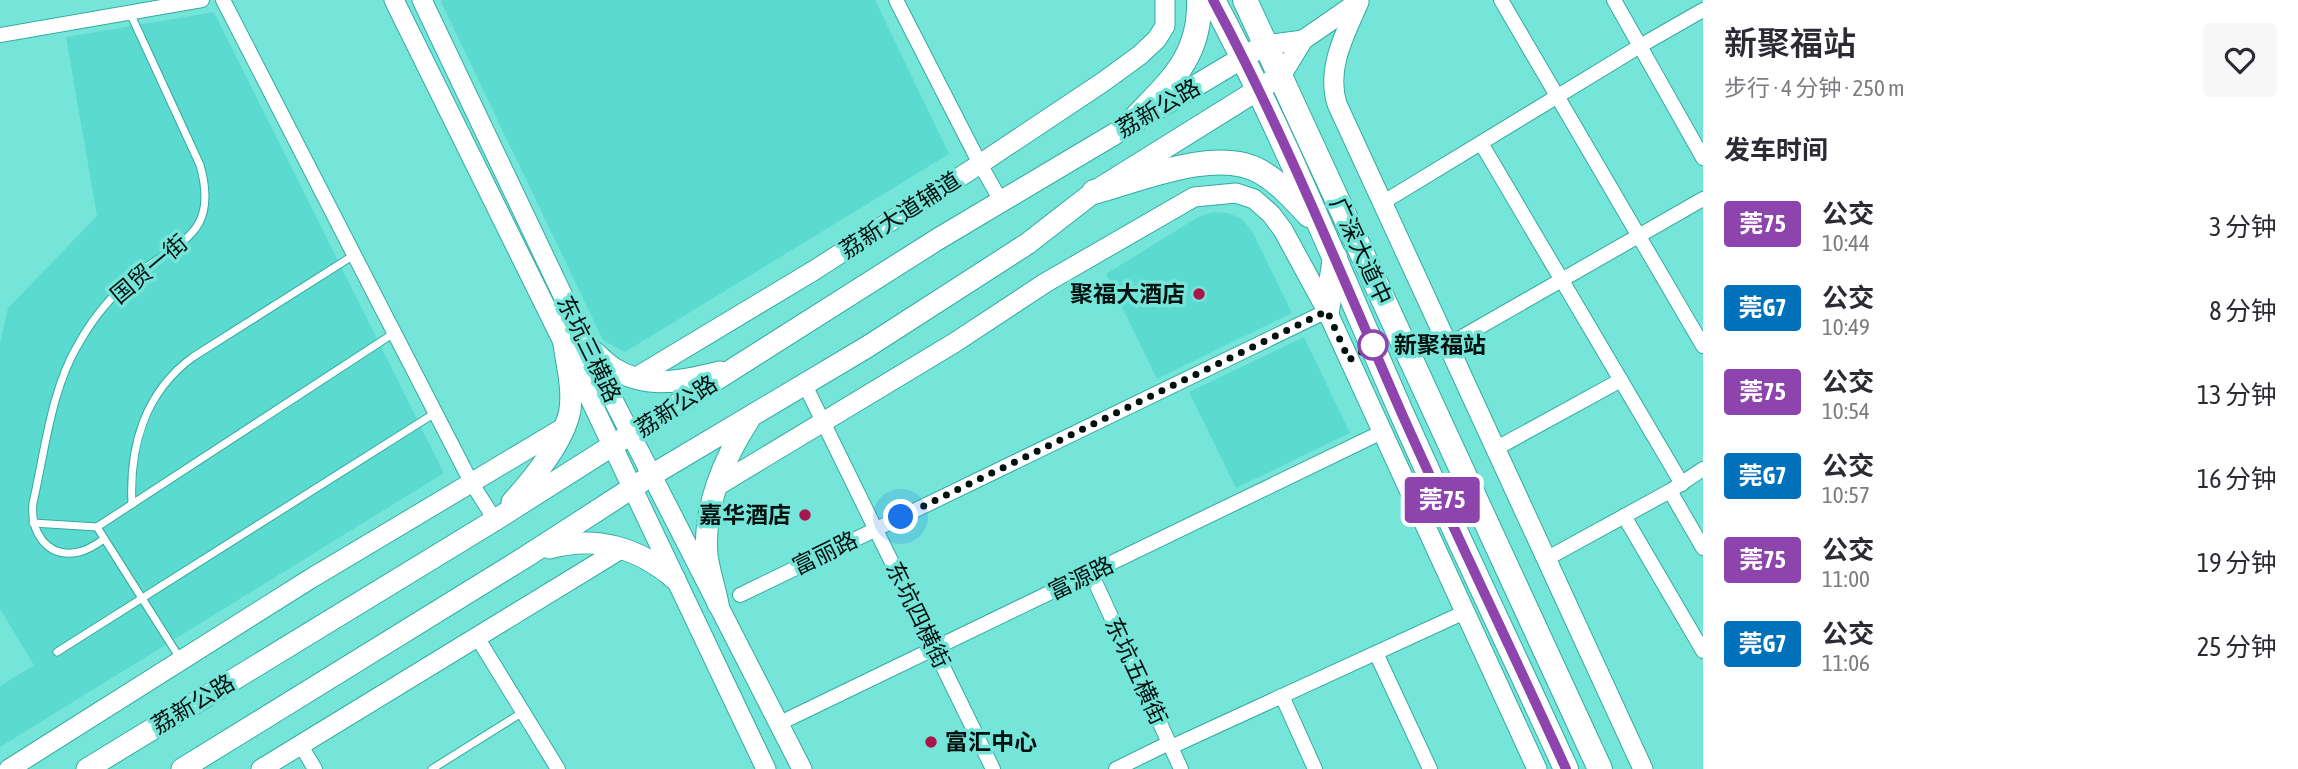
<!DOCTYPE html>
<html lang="zh">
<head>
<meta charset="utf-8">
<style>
	:root { --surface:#fff; --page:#f7f7f7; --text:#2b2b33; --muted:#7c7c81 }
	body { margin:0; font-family:"Asap Condensed","Noto Sans SC",sans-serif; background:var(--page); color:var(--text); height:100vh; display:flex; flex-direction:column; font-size:26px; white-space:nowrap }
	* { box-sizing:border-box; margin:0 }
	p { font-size:23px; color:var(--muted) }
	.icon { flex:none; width:38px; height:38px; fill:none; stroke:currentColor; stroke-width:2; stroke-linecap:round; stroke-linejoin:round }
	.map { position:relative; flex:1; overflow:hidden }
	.panel { display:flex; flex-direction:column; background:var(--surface); width:595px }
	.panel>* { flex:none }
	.badge { padding:0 14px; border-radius:5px; font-size:24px; line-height:46px }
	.you { position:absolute; width:35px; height:35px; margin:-18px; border:5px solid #fff; border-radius:50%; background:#1a73e8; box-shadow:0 0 0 10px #1a73e833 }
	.map>.badge { position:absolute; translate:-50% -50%; box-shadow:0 0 0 4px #fff }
	h2 { padding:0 21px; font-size:26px; line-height:63px }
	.round { display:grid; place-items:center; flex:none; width:74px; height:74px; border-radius:7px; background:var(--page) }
	.head { display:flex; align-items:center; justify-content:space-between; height:119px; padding:0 21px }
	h1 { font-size:33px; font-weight:600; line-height:52px }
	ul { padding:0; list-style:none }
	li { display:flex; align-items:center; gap:21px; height:84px; padding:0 21px }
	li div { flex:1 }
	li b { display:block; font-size:26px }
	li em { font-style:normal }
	li .badge { min-width:77px; font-weight:700; text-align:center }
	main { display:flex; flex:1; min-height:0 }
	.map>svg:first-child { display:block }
	.built { fill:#5bdacf }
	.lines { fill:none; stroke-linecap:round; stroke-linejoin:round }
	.lane-casing { stroke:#32aba1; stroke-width:9 }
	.street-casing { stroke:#32aba1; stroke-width:16 }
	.secondary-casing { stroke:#32aba1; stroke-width:21 }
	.primary-casing { stroke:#32aba1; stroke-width:23 }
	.highway-casing { stroke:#32aba1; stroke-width:26 }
	.lane { stroke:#fff; stroke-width:7 }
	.street { stroke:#fff; stroke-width:14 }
	.secondary { stroke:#fff; stroke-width:19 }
	.primary { stroke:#fff; stroke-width:21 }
	.highway { stroke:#fff; stroke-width:24 }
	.line-casing { stroke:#fff; stroke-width:16 }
	.line { stroke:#8e44ad; stroke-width:10 }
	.walk { stroke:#00110f; stroke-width:7; stroke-dasharray:0 12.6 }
	.poi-dot { fill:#a9164b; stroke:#75e5da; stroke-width:2.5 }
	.stop-dot { fill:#fff; stroke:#8e44ad; stroke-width:3.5 }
	.labels { text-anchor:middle; stroke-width:7; stroke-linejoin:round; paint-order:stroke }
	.street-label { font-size:23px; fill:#00110f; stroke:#75e5da }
	.poi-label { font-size:23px; font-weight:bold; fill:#00110f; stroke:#75e5da; text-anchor:end }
	.stop-label { font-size:23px; font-weight:bold; fill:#00110f; stroke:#75e5da; text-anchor:start }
</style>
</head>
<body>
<main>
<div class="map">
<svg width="1703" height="769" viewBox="0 0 1703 769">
	<rect width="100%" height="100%" fill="#75e5da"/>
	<g class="built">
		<polygon points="443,0 875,0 949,154 625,352 603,340 441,2"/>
		<polygon points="214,12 444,473 0,747 0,686 34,665 0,609 0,343 8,308 97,216 66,37"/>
		<polygon points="1213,212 1228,213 1242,219 1252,231 1292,313 1157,379 1106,274 1198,217"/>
		<polygon points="1304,337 1350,433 1236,488 1189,392"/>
	</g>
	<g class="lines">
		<defs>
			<g id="lane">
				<path d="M132 504C129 446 145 392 193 357L354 255"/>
				<polyline points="33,523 97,527"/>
				<polyline points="97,527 394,333"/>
				<polyline points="97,527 181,660"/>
				<path d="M104 539C97 544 88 550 79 552 46 559 30 531 33 503 45 451 51 389 79 343 93 318 112 295 134 277 178 240 220 236 200 165L130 13"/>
				<polyline points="57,652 435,413"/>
				<polyline points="432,769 523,712"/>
			</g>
			<g id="street">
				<polyline points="223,0 471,482 495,520"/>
				<polyline points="896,0 980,164 1001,201"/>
				<polyline points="1501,0 1703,346"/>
				<polyline points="1614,0 1703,158"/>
				<polyline points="0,35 202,0"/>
				<polyline points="1481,143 1682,484"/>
				<polyline points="1382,203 1640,46 1703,10"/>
				<polyline points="1448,345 1703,199"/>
				<polyline points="805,385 993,769"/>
				<polyline points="1495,449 1621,380"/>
				<polyline points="1670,491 1703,548"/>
				<polyline points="1624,516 1703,651"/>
				<polyline points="1546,559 1670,491 1703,469"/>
				<polyline points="1091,573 1181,769"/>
				<polyline points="740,595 1327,311"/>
				<polyline points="477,637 558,769"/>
				<polyline points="1376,653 1430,769"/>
				<polyline points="1282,696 1315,769"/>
				<polyline points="780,723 1382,432"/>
				<polyline points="300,744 315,769"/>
				<polyline points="1171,747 1465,612"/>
				<polyline points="1116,769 1169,743"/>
			</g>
			<g id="secondary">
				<polyline points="394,0 564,344 766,769"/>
				<polyline points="422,0 606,386 802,769"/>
				<path d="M1359 2C1345 34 1326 68 1337 104L1643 769"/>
				<polyline points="1265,45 1303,40"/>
				<polyline points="1281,76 1303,40 1358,2"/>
				<polyline points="635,378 813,271 980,164 1103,82 1140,55 1157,39 1165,26 1165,0"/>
				<polyline points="717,486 954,343 1045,283 1194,197 1236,193 1254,199 1271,214 1283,230 1327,311 1537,769"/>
				<polyline points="9,769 310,579 563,428"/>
				<polyline points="261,769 621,549"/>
			</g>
			<g id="primary">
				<path d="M588 347C596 353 604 362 613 368 647 390 684 381 720 372"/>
				<path d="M512 502C532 480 565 440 570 410 573 388 567 366 564 344"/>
				<path d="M550 548C596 535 639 548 675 579"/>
				<path d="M718 604C715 588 709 571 707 555 703 508 724 458 749 420"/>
				<polyline points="87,769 495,520 938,239 1254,51"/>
				<polyline points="182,769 527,556 652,475 867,347 1027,244 1094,192 1272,81"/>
			</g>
			<g id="highway">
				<path d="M1213 0C1284 134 1341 275 1402 414 1455 533 1512 651 1566 769"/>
				<polyline points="1245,0 1600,769"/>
				<path d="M1130 124C1167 84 1201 59 1199 0"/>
				<path d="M1094 192C1139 180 1218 146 1261 172 1280 183 1294 199 1309 215"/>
				<polyline points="1327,311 1335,257"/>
			</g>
		</defs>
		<use href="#lane" class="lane-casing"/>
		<use href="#street" class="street-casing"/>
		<use href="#secondary" class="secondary-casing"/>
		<use href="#primary" class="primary-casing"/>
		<use href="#highway" class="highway-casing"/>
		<use href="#lane" class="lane"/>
		<use href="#street" class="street"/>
		<use href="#secondary" class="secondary"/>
		<use href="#primary" class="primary"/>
		<use href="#highway" class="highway"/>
	</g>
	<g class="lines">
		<defs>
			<path id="line" d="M1213 0C1285 134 1341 275 1402 414 1455 533 1512 650 1566 769"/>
		</defs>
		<use href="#line" class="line-casing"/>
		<use href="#line" class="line"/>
		<polyline class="walk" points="901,517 1327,311 1349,360 1373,345"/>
	</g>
	<g class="poi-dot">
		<circle cx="1199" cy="294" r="7"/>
		<circle cx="805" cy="515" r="7"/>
		<circle cx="931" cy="742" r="7"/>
	</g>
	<circle class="stop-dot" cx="1373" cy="345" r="14"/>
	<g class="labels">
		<g class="street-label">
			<text transform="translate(1158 108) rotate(-30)" y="8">荔新公路</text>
			<text transform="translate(900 215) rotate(-33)" y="8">荔新大道辅道</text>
			<text transform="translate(1361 251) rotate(65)" y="8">广深大道中</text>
			<text transform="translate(149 269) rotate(-40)" y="8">国贸一街</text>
			<text transform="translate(589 349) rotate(64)" y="8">东坑三横路</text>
			<text transform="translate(676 406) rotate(-33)" y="8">荔新公路</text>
			<text transform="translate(825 553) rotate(-26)" y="8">富丽路</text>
			<text transform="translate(1081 578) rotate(-26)" y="8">富源路</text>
			<text transform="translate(918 615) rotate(64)" y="8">东坑四横街</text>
			<text transform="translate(1136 671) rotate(65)" y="8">东坑五横街</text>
			<text transform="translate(193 704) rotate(-31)" y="8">荔新公路</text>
		</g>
		<g class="poi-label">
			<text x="1185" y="302">聚福大酒店</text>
			<text x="791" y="523">嘉华酒店</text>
			<text x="945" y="750" text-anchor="start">富汇中心</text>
		</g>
		<g class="stop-label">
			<text x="1394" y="353">新聚福站</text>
		</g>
	</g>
</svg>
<div class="you" style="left:901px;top:517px"></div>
<b class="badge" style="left:1442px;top:500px;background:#8e44ad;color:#fff">莞75</b>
</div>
<section class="panel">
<div class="head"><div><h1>新聚福站</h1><p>步行 · 4 分钟 · 250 m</p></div><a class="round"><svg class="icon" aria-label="heart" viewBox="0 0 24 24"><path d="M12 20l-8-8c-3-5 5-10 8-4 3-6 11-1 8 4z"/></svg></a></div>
<h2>发车时间</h2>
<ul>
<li><span class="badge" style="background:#8e44ad;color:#fff">莞75</span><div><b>公交</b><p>10:44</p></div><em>3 分钟</em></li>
<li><span class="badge" style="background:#0072bc;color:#fff">莞G7</span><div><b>公交</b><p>10:49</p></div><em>8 分钟</em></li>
<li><span class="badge" style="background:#8e44ad;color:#fff">莞75</span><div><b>公交</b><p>10:54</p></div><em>13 分钟</em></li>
<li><span class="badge" style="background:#0072bc;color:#fff">莞G7</span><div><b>公交</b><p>10:57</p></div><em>16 分钟</em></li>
<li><span class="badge" style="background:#8e44ad;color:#fff">莞75</span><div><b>公交</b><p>11:00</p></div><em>19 分钟</em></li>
<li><span class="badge" style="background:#0072bc;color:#fff">莞G7</span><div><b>公交</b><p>11:06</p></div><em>25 分钟</em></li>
</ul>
</section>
</main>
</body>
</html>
